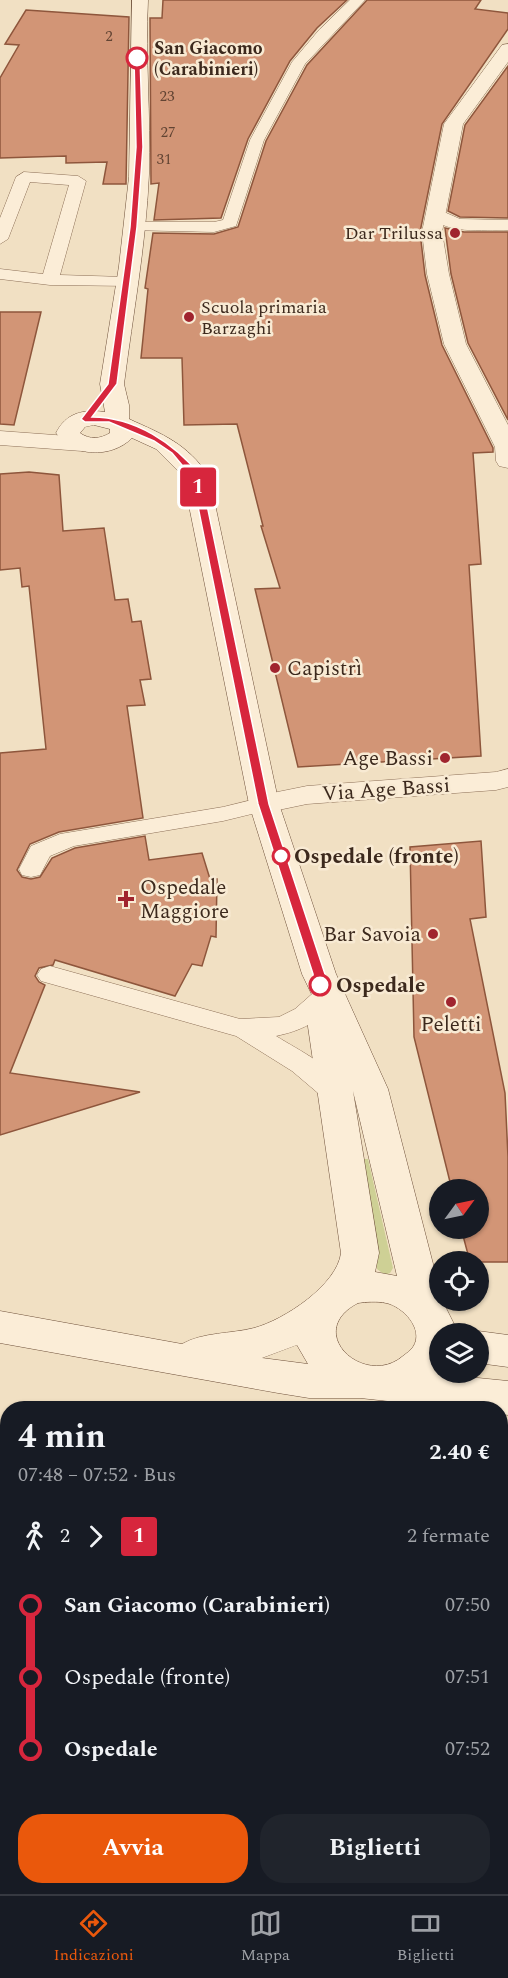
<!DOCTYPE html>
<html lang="it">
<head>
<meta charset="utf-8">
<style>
	:root { --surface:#171b24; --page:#20242c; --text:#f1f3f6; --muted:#9ea1a6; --line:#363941; --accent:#ea580c }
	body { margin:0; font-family:Spectral,serif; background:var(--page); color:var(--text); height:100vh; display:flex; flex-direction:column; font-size:22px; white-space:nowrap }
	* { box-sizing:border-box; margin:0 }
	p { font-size:20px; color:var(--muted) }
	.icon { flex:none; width:33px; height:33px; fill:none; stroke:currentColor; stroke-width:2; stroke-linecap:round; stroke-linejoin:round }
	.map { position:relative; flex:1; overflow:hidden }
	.side { position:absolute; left:0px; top:1401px; width:508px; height:494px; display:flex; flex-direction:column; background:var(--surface); border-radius:24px 24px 0 0; box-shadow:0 2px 4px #0004 }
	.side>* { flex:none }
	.badge { padding:0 12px; border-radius:4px; font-size:21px; line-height:39px }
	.needle { width:39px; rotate:57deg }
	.buttons { position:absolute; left:429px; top:1179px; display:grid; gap:12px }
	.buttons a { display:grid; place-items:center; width:60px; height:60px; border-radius:50%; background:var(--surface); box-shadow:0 2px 4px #0004; font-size:30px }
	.map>.badge { position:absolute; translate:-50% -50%; box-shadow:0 0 0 3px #fff }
	.legs { display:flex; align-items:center; gap:9px; height:66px; padding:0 18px; font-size:20px }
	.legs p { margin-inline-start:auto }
	.headline { display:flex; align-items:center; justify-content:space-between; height:102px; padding:0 18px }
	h1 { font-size:33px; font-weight:700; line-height:45px }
	.action { display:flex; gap:12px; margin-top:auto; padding:12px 18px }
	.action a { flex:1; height:69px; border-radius:24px; background:var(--accent); color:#fff; font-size:24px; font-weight:700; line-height:69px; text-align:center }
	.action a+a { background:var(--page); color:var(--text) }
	ul { padding:0 18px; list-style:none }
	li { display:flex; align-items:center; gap:21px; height:72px; font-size:22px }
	li i { display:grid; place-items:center; width:9px; height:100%; margin:0 8px; background:currentColor }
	li i::after { content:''; width:15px; height:15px; margin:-8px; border:4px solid; border-radius:50%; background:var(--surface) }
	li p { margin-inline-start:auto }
	li:first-child i { background:linear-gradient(#0000 50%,currentColor 0) }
	li:last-child i { background:linear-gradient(currentColor 50%,#0000 0) }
	.dock { display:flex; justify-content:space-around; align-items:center; height:84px; border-top:2px solid var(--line); background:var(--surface); font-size:16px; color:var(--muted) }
	.dock a { display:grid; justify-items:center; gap:3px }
	.dock .active { color:var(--accent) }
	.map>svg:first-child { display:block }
	.green { fill:#ced095 }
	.building { fill:#d29576; stroke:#8e563c; stroke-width:1.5 }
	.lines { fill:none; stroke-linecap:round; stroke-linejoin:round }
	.lane-casing { stroke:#8d7058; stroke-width:1 }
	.street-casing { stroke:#8d7058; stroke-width:1 }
	.secondary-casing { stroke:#6f513b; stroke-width:1 }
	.lane { fill:#fbedd7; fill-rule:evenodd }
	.street { fill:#fbedd7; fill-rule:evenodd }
	.secondary { fill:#fbedd7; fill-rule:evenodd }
	.line-1 { fill:#d7263d; stroke:#fff; stroke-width:1.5 }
	.stop-1-dot { fill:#fff; stroke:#d7263d; stroke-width:3 }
	.poi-dot { fill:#a0242e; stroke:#f8ead3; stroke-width:2 }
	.labels { text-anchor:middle; stroke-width:5; stroke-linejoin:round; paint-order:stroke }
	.far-number-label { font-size:15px; fill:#624433 }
	.far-stop-label { font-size:18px; font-weight:bold; fill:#3c291d; stroke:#f8ead3; text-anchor:start }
	.far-poi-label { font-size:18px; fill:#3c291d; stroke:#f8ead3; text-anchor:end }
	.poi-label { font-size:21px; fill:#3c291d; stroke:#f8ead3; text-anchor:start }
	.street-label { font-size:21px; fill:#3c291d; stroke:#f8ead3 }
	.stop-label { font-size:21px; font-weight:bold; fill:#3c291d; stroke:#f8ead3; text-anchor:start }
</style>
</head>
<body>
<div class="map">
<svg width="508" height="1894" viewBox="0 0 508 1894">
	<rect width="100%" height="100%" fill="#f1e0c3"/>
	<polygon class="green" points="356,1159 368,1159 393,1268 390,1273 385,1275 377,1269"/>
	<g class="building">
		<polygon points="163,0 347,0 317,28 290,61 248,139 221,218 154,220 159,183 151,184 150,18 162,18"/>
		<polygon points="367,0 481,0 475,9 508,13 508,29 442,124 420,232 425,275 442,345 493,448 493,452 473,453 481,564 469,565 481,756 298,767 255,589 280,588 261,526 263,526 237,424 184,425 182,358 141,358 148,289 145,288 153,233 214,234 238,227 266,141 307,65"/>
		<polygon points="26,10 129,17 126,184 103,184 107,162 66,163 66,156 0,158 0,78 19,45 5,44"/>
		<polygon points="508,66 508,218 460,217 448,211 465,125"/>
		<polygon points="445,228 464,232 508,232 508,420 468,343 451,274"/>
		<polygon points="0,312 41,312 14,425 0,424"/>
		<polygon points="29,472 59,475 63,531 104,528 115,600 128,599 132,622 141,621 151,679 140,680 145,705 127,706 143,818 59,832 30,844 17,870 22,877 31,879 40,877 52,858 75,848 145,836 149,860 202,853 210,879 217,879 216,937 211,936 202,966 192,964 175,996 55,960 53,965 39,968 35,976 39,982 45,985 10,1073 140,1092 0,1135 0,753 46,749 29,586 22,587 20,568 0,570 0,474"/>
		<polygon points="481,841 486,917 470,919 505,1093 508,1157 508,1262 470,1262 461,1228 478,1228 478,1190 452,1190 414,1037 410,847"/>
	</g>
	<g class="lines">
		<defs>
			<g id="lane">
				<polygon points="350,0 365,0 305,64 264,140 236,226 214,232 128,230 126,227 134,222 214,222 223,220 250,140 292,62 319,30"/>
				<polygon points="24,172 78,176 86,181 60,275 125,277 133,282 131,286 50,285 0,279 0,269 43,274 69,185 30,182 8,239 0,244 0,218 16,177"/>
				<path d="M435 208 460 219 508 220V230C483 229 444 236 427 213Z"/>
				<polygon points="264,797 272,799 276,804 272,809 223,821 74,846 50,856 40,875 31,877 22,875 19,869 31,846 60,834 223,807"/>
				<path d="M50 966 240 1019 279 1017 295 1009 312 994 321 991 330 994 334 1000C321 1022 300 1031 276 1036 300 1051 334 1067 349 1092L345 1099 335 1102 325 1099 292 1071 236 1036 41 981 37 975 41 969Z"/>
			</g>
			<g id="street">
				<polygon points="508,44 508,62 463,124 442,232 449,274 466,344 508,425 508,468 499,466 496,461 495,447 444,344 427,274 422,232 444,124 502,45"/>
				<polygon points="0,431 82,437 91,439 94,444 91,449 82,451 0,445"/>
				<polygon points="508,769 508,787 496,790 307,804 264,813 253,811 249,804 253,797 307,786 496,772"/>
				<polygon points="508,1531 508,1572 501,1575 501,1534"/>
				<polygon points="8,1825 8,1877 0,1880 0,1828"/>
			</g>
			<g id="secondary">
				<path d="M132 0H148C145 58 151 116 149 174 146 245 133 314 124 384L129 405V419C164 435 186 443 209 476L279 804 336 974 388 1089 440 1291V1300H442L454 1324 455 1334H440L438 1374 508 1381V1415L501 1414V1408H452L360 1398H309L278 1393 0 1343V1311L182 1344C203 1332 231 1334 254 1328 284 1320 337 1285 341 1253L305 1006 313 997 302 974 249 804 183 476 156 449 132 438C111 459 72 457 56 433 66 413 83 409 105 412L100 384 119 266 129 177ZM94 425 110 429V433C100 439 90 440 80 433L85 427ZM353 1091 397 1276 375 1272 379 1253ZM358 1303C366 1302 377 1301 386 1303 402 1306 425 1329 413 1347 411 1350 407 1353 403 1356 365 1389 302 1332 358 1303ZM297 1345 308 1364 262 1358Z"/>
				<polygon points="478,1331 508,1335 508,1367 478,1363 478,1334 470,1334"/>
			</g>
		</defs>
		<use href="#lane" class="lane-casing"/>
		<use href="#street" class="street-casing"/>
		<use href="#secondary" class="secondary-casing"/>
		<use href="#lane" class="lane"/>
		<use href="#street" class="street"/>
		<use href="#secondary" class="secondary"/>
	</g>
	<path class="line-1" d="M137 57 140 58 143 147 137 227 117 384 92 417C135 417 174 443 201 476L269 804 325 974 326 985 320 989 314 985 313 974 258 804 192 477 172 453 154 441 109 422H85L81 419 108 384 130 227 136 147 134 58Z"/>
	<g class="stop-1-dot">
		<circle cx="137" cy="58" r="10"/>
		<circle cx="281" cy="856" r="8"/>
		<circle cx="320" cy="985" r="10"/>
	</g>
	<g class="poi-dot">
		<circle cx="455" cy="233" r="6"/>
		<circle cx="189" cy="317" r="6"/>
		<circle cx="275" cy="668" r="6"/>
		<circle cx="445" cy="758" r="6"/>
		<path d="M123 890h6v6h6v6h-6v6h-6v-6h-6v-6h6z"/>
		<circle cx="433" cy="934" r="6"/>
		<circle cx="451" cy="1002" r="6"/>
	</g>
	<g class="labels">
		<g class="far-number-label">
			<text x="109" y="41">2</text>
			<text x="167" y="101">23</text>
			<text x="168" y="137">27</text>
			<text x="164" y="164">31</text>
		</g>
		<g class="far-stop-label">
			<text x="154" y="54">San Giacomo<tspan x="154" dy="21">(Carabinieri)</tspan></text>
		</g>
		<g class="far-poi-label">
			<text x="443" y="239">Dar Trilussa</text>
			<text x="201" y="313" text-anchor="start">Scuola primaria<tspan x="201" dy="21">Barzaghi</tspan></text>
		</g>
		<g class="poi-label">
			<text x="287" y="675">Capistrì</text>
			<text x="433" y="765" text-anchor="end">Age Bassi</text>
			<text x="140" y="894">Ospedale<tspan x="140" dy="24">Maggiore</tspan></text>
			<text x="421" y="941" text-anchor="end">Bar Savoia</text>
			<text x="451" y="1031" text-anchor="middle">Peletti</text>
		</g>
		<g class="street-label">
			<text transform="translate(386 789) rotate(-4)" y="7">Via Age Bassi</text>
		</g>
		<g class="stop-label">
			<text x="294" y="863">Ospedale (fronte)</text>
			<text x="336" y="992">Ospedale</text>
		</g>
	</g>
</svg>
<div class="buttons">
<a><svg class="needle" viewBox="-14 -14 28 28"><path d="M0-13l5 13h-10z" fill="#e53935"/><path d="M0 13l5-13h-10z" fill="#9ea1a6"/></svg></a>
<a><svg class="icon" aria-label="locate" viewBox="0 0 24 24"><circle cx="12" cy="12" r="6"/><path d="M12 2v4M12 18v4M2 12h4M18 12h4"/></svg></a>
<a><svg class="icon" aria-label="layers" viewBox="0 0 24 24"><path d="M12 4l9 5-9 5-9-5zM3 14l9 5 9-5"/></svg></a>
</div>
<b class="badge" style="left:198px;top:487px;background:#d7263d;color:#fff">1</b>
<section class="side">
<div class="headline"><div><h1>4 min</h1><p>07:48 – 07:52 · Bus</p></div><b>2.40 €</b></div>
<div class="legs"><svg class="icon" aria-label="walk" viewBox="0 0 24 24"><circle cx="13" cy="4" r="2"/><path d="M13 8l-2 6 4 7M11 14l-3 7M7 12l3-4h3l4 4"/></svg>2<svg class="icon" aria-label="forward" viewBox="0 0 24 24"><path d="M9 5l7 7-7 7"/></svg><b class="badge" style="background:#d7263d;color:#fff">1</b><p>2 fermate</p></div>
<ul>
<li><i style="color:#d7263d"></i><b>San Giacomo (Carabinieri)</b><p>07:50</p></li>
<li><i style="color:#d7263d"></i><span>Ospedale (fronte)</span><p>07:51</p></li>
<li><i style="color:#d7263d"></i><b>Ospedale</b><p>07:52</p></li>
</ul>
<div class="action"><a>Avvia</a><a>Biglietti</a></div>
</section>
</div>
<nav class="dock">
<a class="active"><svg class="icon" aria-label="directions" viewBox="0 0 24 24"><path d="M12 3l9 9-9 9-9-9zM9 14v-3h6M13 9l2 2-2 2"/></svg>Indicazioni</a>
<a><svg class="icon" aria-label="map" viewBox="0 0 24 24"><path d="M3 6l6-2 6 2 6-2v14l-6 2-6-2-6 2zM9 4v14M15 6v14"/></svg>Mappa</a>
<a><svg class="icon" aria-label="tickets" viewBox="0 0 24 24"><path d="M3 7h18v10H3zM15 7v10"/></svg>Biglietti</a>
</nav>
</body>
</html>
